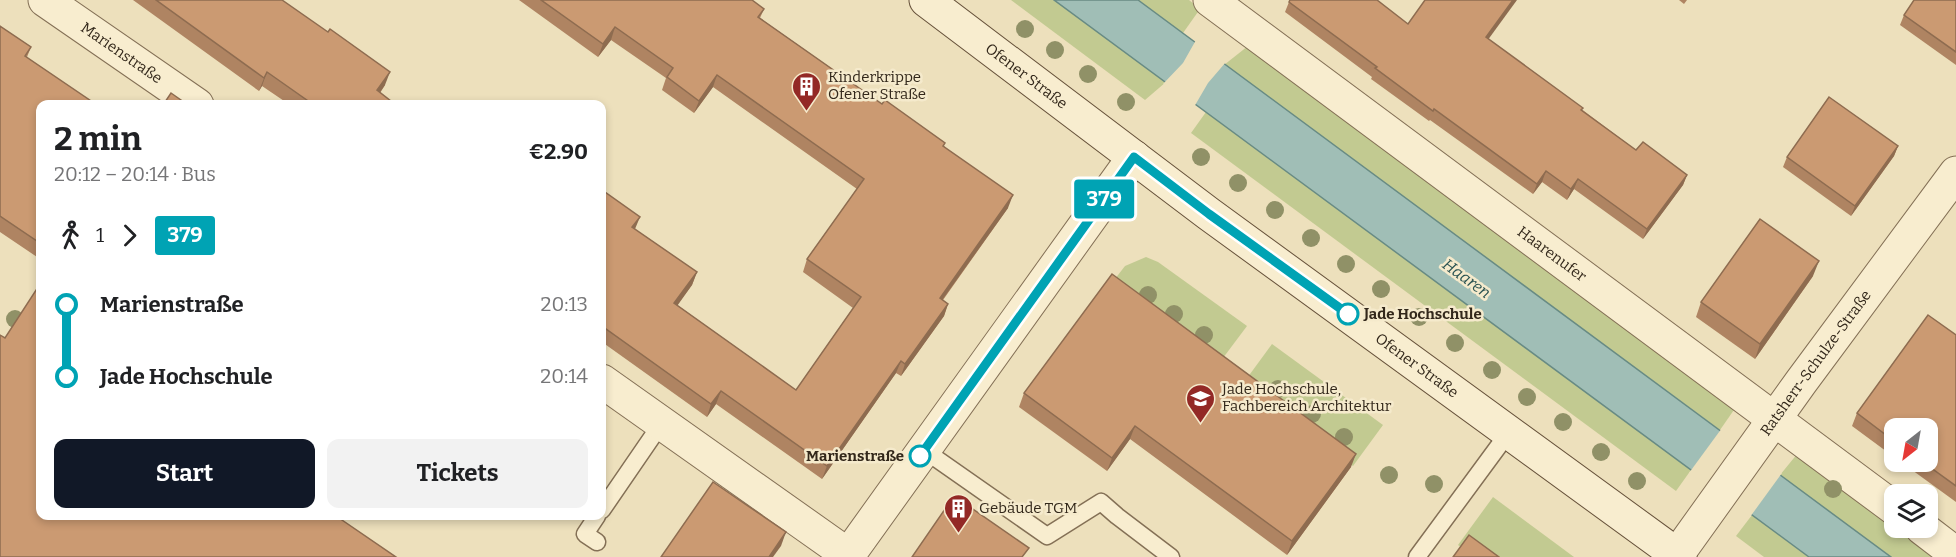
<!DOCTYPE html>
<html lang="en">
<head>
<meta charset="utf-8">
<style>
	:root { --surface:#fff; --page:#f2f2f2; --text:#202124; --muted:#757577; --accent:#111827 }
	body { margin:0; font-family:Bitter,serif; background:var(--page); color:var(--text); height:100vh; display:flex; flex-direction:column; font-size:22px; white-space:nowrap }
	* { box-sizing:border-box; margin:0 }
	p { font-size:20px; color:var(--muted) }
	.icon { flex:none; width:33px; height:33px; fill:none; stroke:currentColor; stroke-width:2; stroke-linecap:round; stroke-linejoin:round }
	.map { position:relative; flex:1; overflow:hidden }
	.panel { position:absolute; left:36px; top:100px; width:570px; height:420px; display:flex; flex-direction:column; background:var(--surface); border-radius:12px; box-shadow:0 3px 9px #0003 }
	.panel>* { flex:none }
	.badge { padding:0 12px; border-radius:4px; font-size:21px; line-height:39px }
	.needle { width:39px; rotate:211deg }
	.fabs { position:absolute; left:1884px; top:418px; display:grid; gap:12px }
	.fabs a { display:grid; place-items:center; width:54px; height:54px; border-radius:12px; background:var(--surface); box-shadow:0 3px 9px #0003; font-size:30px }
	.map>.badge { position:absolute; translate:-50% -50%; box-shadow:0 0 0 3px #fff }
	.legs { display:flex; align-items:center; gap:9px; height:66px; padding:0 18px; font-size:20px }
	.legs p { margin-inline-start:auto }
	.headline { display:flex; align-items:center; justify-content:space-between; height:102px; padding:0 18px }
	h1 { font-size:33px; font-weight:700; line-height:45px }
	.action { display:flex; gap:12px; margin-top:auto; padding:12px 18px }
	.action a { flex:1; height:69px; border-radius:12px; background:var(--accent); color:#fff; font-size:24px; font-weight:700; line-height:69px; text-align:center }
	.action a+a { background:var(--page); color:var(--text) }
	ul { padding:0 18px; list-style:none }
	li { display:flex; align-items:center; gap:21px; height:72px; font-size:22px }
	li i { display:grid; place-items:center; width:9px; height:100%; margin:0 8px; background:currentColor }
	li i::after { content:''; width:15px; height:15px; margin:-8px; border:4px solid; border-radius:50%; background:var(--surface) }
	li p { margin-inline-start:auto }
	li:first-child i { background:linear-gradient(#0000 50%,currentColor 0) }
	li:last-child i { background:linear-gradient(currentColor 50%,#0000 0) }
	.map>svg:first-child { display:block }
	.green { fill:#c2ca91 }
	.water { fill:#a0beb6; stroke:#688b84; stroke-width:1.5 }
	.pier { fill:#ede0bc }
	.lines { fill:none; stroke-linecap:round; stroke-linejoin:round }
	.service-casing { stroke:#847056; stroke-width:19 }
	.minor-casing { stroke:#847056; stroke-width:35 }
	.secondary-casing { stroke:#66513a; stroke-width:35 }
	.service { stroke:#f8edcf; stroke-width:16 }
	.minor { stroke:#f8edcf; stroke-width:33 }
	.secondary { stroke:#f8edcf; stroke-width:33 }
	.tree { fill:#909167 }
	.wall { fill:#af8462 }
	.shaded-wall { fill:#8e6c50 }
	.building { fill:#cb9a72; stroke:#8e6c50; stroke-width:1.5 }
	.line-1-casing { stroke:#fff; stroke-width:14 }
	.line-1 { stroke:#00a3b4; stroke-width:9 }
	.stop-1-dot { fill:#fff; stroke:#00a3b4; stroke-width:3 }
	.labels { text-anchor:middle; stroke-width:5; stroke-linejoin:round; paint-order:stroke }
	.street-label { font-size:15px; fill:#33281b; stroke:#f5eacc }
	.poi-label { font-size:15px; fill:#33281b; stroke:#f5eacc; text-anchor:start }
	.stop-label { font-size:15px; font-weight:bold; fill:#33281b; stroke:#f5eacc; text-anchor:start }
	.water-label { font-size:16px; font-style:italic; fill:#2a5352; stroke:#f5eacc }
</style>
</head>
<body>
<div class="map">
<svg width="1956" height="557" viewBox="0 0 1956 557">
	<rect width="100%" height="100%" fill="#ede0bc"/>
	<g class="green">
		<polygon points="1011,0 1054,0 1166,82 1145,100"/>
		<polygon points="1138,0 1189,0 1200,9 1183,33"/>
		<polygon points="1248,46 1736,407 1720,430 1224,65"/>
		<polygon points="1206,112 1691,470 1676,491 1191,133"/>
		<polygon points="1146,257 1158,262 1247,326 1217,366 1108,288 1125,266"/>
		<polygon points="1272,344 1383,425 1353,466 1242,385"/>
		<polygon points="1798,453 1894,524 1894,528 1899,528 1939,557 1891,557 1780,475"/>
		<polygon points="1493,497 1574,557 1474,557 1458,545"/>
		<polygon points="1752,515 1809,557 1764,557 1736,536"/>
	</g>
	<polygon class="water" points="1054,0 1138,0 1891,557 1809,557"/>
	<g class="pier">
		<polygon points="1196,40 1226,62 1208,83 1194,107 1163,84 1183,63"/>
		<polygon points="1722,428 1782,473 1750,517 1689,473"/>
	</g>
	<g class="lines">
		<defs>
			<g id="service">
				<polyline points="924,450 1047,536 1101,502 1117,516 1171,557"/>
				<polyline points="602,510 661,424"/>
				<polyline points="597,542 585,534 597,516"/>
				<polyline points="1417,557 1509,432"/>
			</g>
			<g id="minor">
				<path id="s1" d="M45 0 197 105"/>
				<path id="s2" d="M1210 0 1894 508"/>
				<polyline points="602,381 848,555"/>
				<polyline points="1922,528 1956,554"/>
				<path id="s3" d="M1677 555 1801 382 1956 173"/>
				<polyline points="847,557 1134,157"/>
			</g>
			<g id="secondary">
				<path id="s4" d="M926 0 1209 214 1680 557"/>
			</g>
		</defs>
		<use href="#service" class="service-casing"/>
		<use href="#minor" class="minor-casing"/>
		<use href="#secondary" class="secondary-casing"/>
		<use href="#service" class="service"/>
		<use href="#minor" class="minor"/>
		<use href="#secondary" class="secondary"/>
	</g>
	<g class="tree">
		<circle cx="1025" cy="29" r="9"/>
		<circle cx="1055" cy="50" r="9"/>
		<circle cx="1088" cy="74" r="9"/>
		<circle cx="1126" cy="102" r="9"/>
		<circle cx="1201" cy="157" r="9"/>
		<circle cx="1238" cy="183" r="9"/>
		<circle cx="1275" cy="210" r="9"/>
		<circle cx="1311" cy="238" r="9"/>
		<circle cx="1346" cy="264" r="9"/>
		<circle cx="1381" cy="289" r="9"/>
		<circle cx="1148" cy="295" r="9"/>
		<circle cx="1174" cy="314" r="9"/>
		<circle cx="1419" cy="317" r="9"/>
		<circle cx="15" cy="319" r="9"/>
		<circle cx="1204" cy="335" r="9"/>
		<circle cx="1455" cy="343" r="9"/>
		<circle cx="1492" cy="370" r="9"/>
		<circle cx="1278" cy="389" r="9"/>
		<circle cx="1527" cy="397" r="9"/>
		<circle cx="1312" cy="414" r="9"/>
		<circle cx="1563" cy="422" r="9"/>
		<circle cx="1344" cy="437" r="9"/>
		<circle cx="1601" cy="452" r="9"/>
		<circle cx="1389" cy="475" r="9"/>
		<circle cx="1637" cy="481" r="9"/>
		<circle cx="1434" cy="484" r="9"/>
		<circle cx="1833" cy="489" r="9"/>
	</g>
	<g class="wall">
		<polygon points="133,0 282,0 385,85 380,93 396,105 290,105 262,86 259,91"/>
		<polygon points="519,0 752,0 764,9 760,18 882,104 944,146 1008,208 943,300 948,304 944,316 901,376 896,373 822,479 716,404 707,417 602,342 602,190 635,229 697,272 692,285 677,305 796,390 853,308 803,272 807,259 857,189 713,87 694,113 662,90 666,78 611,40 598,57"/>
		<polygon points="1679,0 1687,0 1684,4"/>
		<polygon points="1956,0 1956,65 1900,25 1904,15"/>
		<polygon points="1289,2 1488,39 1636,150 1687,175 1683,185 1643,239 1574,189 1567,200 1542,182 1533,194 1430,120 1429,121 1371,79 1372,77 1285,12"/>
		<polygon points="0,26 31,47 27,57 40,105 40,259 0,232"/>
		<polygon points="1898,146 1894,156 1851,216 1783,167 1787,157"/>
		<polygon points="1813,276 1755,359 1696,317 1701,302"/>
		<polygon points="1956,335 1956,502 1901,462 1928,462 1894,429 1894,457 1852,426 1857,413"/>
		<polygon points="1024,393 1351,467 1287,555 1130,439 1107,471 1019,407"/>
	</g>
	<g class="shaded-wall">
		<polygon points="1513,0 1517,0 1482,48 1486,37"/>
		<polygon points="615,27 611,40 598,57 603,44"/>
		<polygon points="267,72 262,86 259,91 264,78"/>
		<polygon points="390,72 385,85 372,104 377,90"/>
		<polygon points="717,75 713,87 694,113 699,101"/>
		<polygon points="1898,146 1894,156 1851,216 1855,206"/>
		<polygon points="1546,171 1542,182 1533,194 1537,184"/>
		<polygon points="1687,175 1683,185 1643,239 1647,229"/>
		<polygon points="1578,179 1574,189 1567,200 1571,189"/>
		<polygon points="1013,195 1008,208 935,310 940,298"/>
		<polygon points="640,217 635,229 632,227"/>
		<polygon points="1819,261 1813,276 1755,359 1760,344"/>
		<polygon points="697,272 692,285 670,316 674,303"/>
		<polygon points="948,304 944,316 901,376 905,364"/>
		<polygon points="901,361 896,373 822,479 827,466"/>
		<polygon points="721,391 716,404 707,417 711,404"/>
		<polygon points="1135,426 1130,439 1107,471 1112,458"/>
		<polygon points="1356,454 1351,467 1287,555 1292,541"/>
		<polygon points="786,532 781,546 773,557 769,557"/>
	</g>
	<g class="building">
		<polygon points="156,0 282,0 328,32 330,29 390,72 377,90 396,105 314,105 267,72 264,78"/>
		<polygon points="541,0 752,0 764,9 758,17 882,104 885,100 945,143 943,146 1013,195 940,298 948,304 905,364 901,361 827,466 721,391 711,404 602,326 602,190 640,217 632,227 697,272 674,303 796,390 861,297 807,259 864,179 717,75 699,101 667,77 673,68 615,27 603,44"/>
		<polygon points="1290,0 1377,0 1408,24 1425,0 1513,0 1486,37 1583,108 1581,110 1636,150 1643,142 1687,175 1647,229 1578,179 1571,189 1546,171 1537,184 1434,109 1433,111 1375,68 1377,67 1289,2"/>
		<polygon points="1914,0 1956,0 1956,52 1904,15"/>
		<polygon points="0,26 31,47 25,56 97,105 40,105 40,243 0,216"/>
		<polygon points="171,93 188,105 163,105"/>
		<polygon points="1829,97 1898,146 1855,206 1787,157"/>
		<polygon points="1760,219 1819,261 1760,344 1701,302"/>
		<polygon points="1112,274 1356,454 1292,541 1135,426 1112,458 1024,393"/>
		<polygon points="40,284 40,516 336,516 396,557 0,557 0,335 5,338"/>
		<polygon points="1928,315 1956,335 1956,486 1923,462 1928,462 1928,429 1894,429 1894,441 1857,413"/>
		<polygon points="713,482 786,532 769,557 661,557"/>
		<polygon points="954,496 1029,548 1022,557 912,557"/>
		<polygon points="1469,535 1499,557 1453,557"/>
	</g>
	<g class="lines">
		<defs>
			<polyline id="line-1" points="920,456 1134,157 1209,214 1348,314"/>
		</defs>
		<use href="#line-1" class="line-1-casing"/>
		<use href="#line-1" class="line-1"/>
	</g>
	<defs>
		<symbol id="building-pin" viewBox="-11 -11 22 30"><path d="M0 17L-7.5 6A9.5 9.5 0 1 1 7.5 6Z" fill="#932926" stroke="#f5eacc"/><path d="M-4-6H4V6H1V3H-1V6H-4ZM-2.5-4.3h1.7v1.8h-1.7ZM.8-4.3h1.7v1.8H.8ZM-2.5-1h1.7V.8h-1.7ZM.8-1h1.7V.8H.8Z" fill="#fff"/></symbol>
		<symbol id="university-pin" viewBox="-11 -11 22 30"><path d="M0 17L-7.5 6A9.5 9.5 0 1 1 7.5 6Z" fill="#932926" stroke="#f5eacc"/><path d="M0-5L7-2L0 1L-7-2ZM-4 1L0 2.5L4 1V4Q0 6-4 4Z" fill="#fff"/></symbol>
	</defs>
	<g fill-rule="evenodd">
		<use href="#building-pin" x="790" y="70" width="33" height="45"/>
		<use href="#university-pin" x="1184" y="382" width="33" height="45"/>
		<use href="#building-pin" x="942" y="492" width="33" height="45"/>
	</g>
	<g class="stop-1-dot">
		<circle cx="1348" cy="314" r="10"/>
		<circle cx="920" cy="456" r="10"/>
	</g>
	<g class="labels">
		<g class="street-label">
			<text dy="5" stroke="none"><textPath href="#s1" startOffset="93">Marienstraße</textPath></text>
			<text dy="5" stroke="none"><textPath href="#s4" startOffset="126">Ofener Straße</textPath></text>
			<text dy="5" stroke="none"><textPath href="#s2" startOffset="426">Haarenufer</textPath></text>
			<text dy="5" stroke="none"><textPath href="#s3" startOffset="237">Ratsherr-Schulze-Straße</textPath></text>
			<text dy="5" stroke="none"><textPath href="#s4" startOffset="612">Ofener Straße</textPath></text>
		</g>
		<g class="poi-label">
			<text x="828" y="82">Kinderkrippe<tspan x="828" dy="17">Ofener Straße</tspan></text>
			<text x="1222" y="394">Jade Hochschule,<tspan x="1222" dy="17">Fachbereich Architektur</tspan></text>
			<text x="979" y="513">Gebäude TGM</text>
		</g>
		<g class="stop-label">
			<text x="1364" y="319">Jade Hochschule</text>
			<text x="904" y="461" text-anchor="end">Marienstraße</text>
		</g>
		<g class="water-label">
			<text transform="translate(1467 278) rotate(36)" y="6">Haaren</text>
		</g>
	</g>
</svg>
<div class="fabs">
<a><svg class="needle" viewBox="-14 -14 28 28"><path d="M0-13l5 13h-10z" fill="#e53935"/><path d="M0 13l5-13h-10z" fill="#757577"/></svg></a>
<a><svg class="icon" aria-label="layers" viewBox="0 0 24 24"><path d="M12 4l9 5-9 5-9-5zM3 14l9 5 9-5"/></svg></a>
</div>
<b class="badge" style="left:1104px;top:199px;background:#00a3b4;color:#fff">379</b>
<section class="panel">
<div class="headline"><div><h1>2 min</h1><p>20:12 – 20:14 · Bus</p></div><b>€2.90</b></div>
<div class="legs"><svg class="icon" aria-label="walk" viewBox="0 0 24 24"><circle cx="13" cy="4" r="2"/><path d="M13 8l-2 6 4 7M11 14l-3 7M7 12l3-4h3l4 4"/></svg>1<svg class="icon" aria-label="forward" viewBox="0 0 24 24"><path d="M9 5l7 7-7 7"/></svg><b class="badge" style="background:#00a3b4;color:#fff">379</b></div>
<ul>
<li><i style="color:#00a3b4"></i><b>Marienstraße</b><p>20:13</p></li>
<li><i style="color:#00a3b4"></i><b>Jade Hochschule</b><p>20:14</p></li>
</ul>
<div class="action"><a>Start</a><a>Tickets</a></div>
</section>
</div>
</body>
</html>
